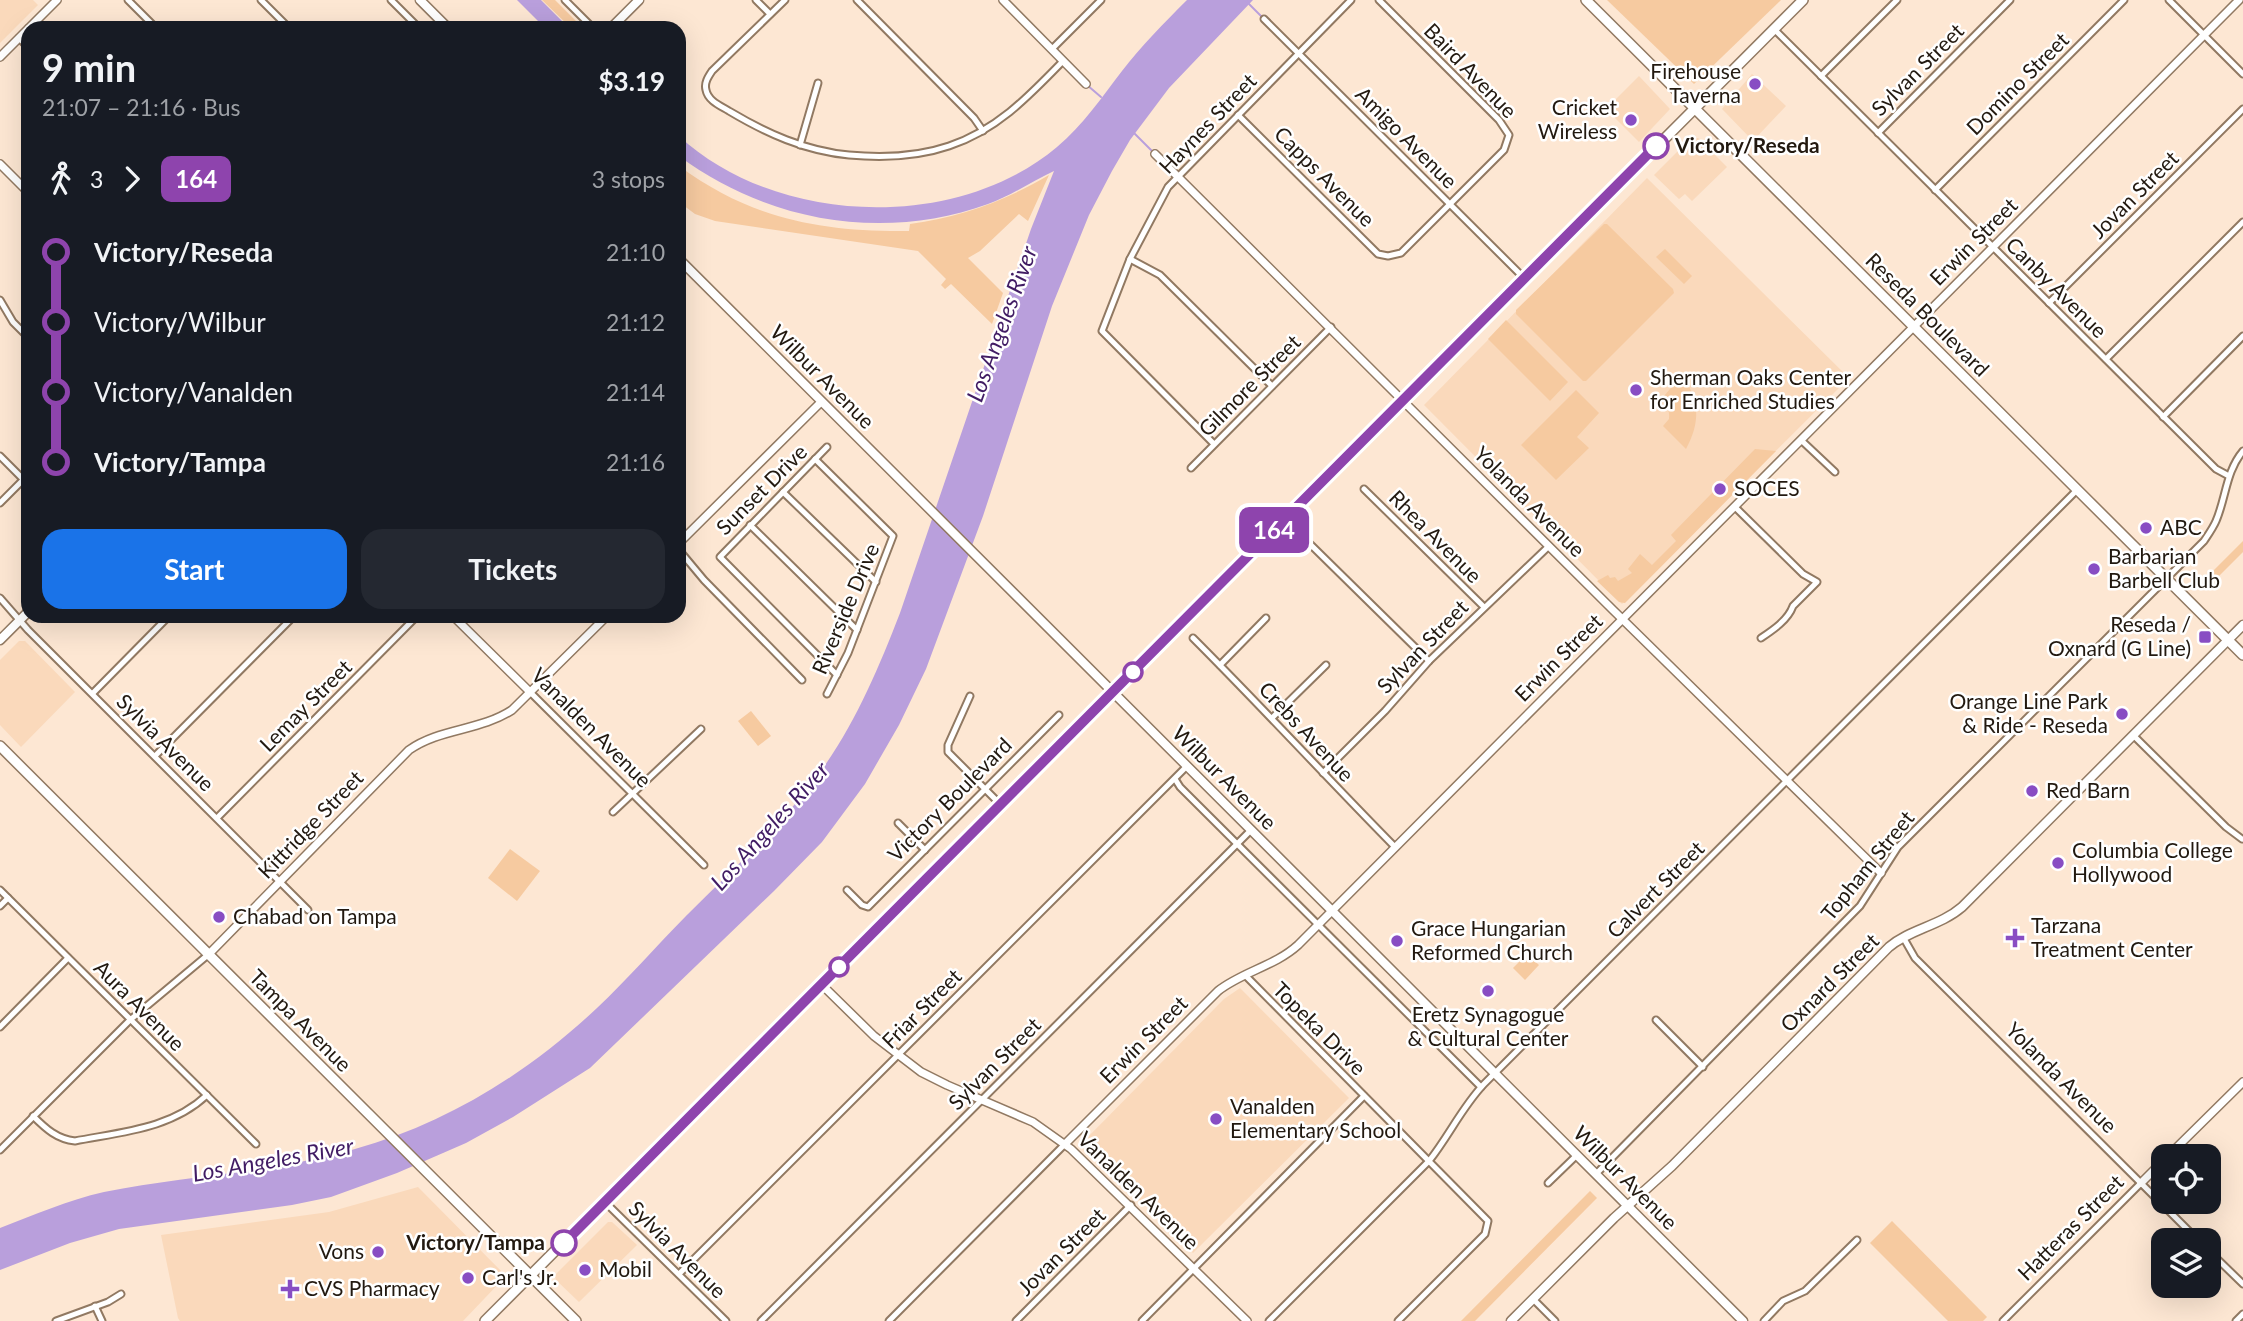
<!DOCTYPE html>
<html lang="en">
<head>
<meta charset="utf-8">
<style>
	:root { --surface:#171b24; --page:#242831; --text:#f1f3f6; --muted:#9ea1a6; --accent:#1a73e8 }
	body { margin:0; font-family:Lato,sans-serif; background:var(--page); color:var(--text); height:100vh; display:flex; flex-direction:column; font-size:26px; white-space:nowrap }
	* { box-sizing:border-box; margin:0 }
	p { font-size:23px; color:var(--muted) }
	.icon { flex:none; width:38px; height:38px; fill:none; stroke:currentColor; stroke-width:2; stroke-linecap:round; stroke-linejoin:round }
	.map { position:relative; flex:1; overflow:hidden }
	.panel { position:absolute; left:21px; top:21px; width:665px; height:602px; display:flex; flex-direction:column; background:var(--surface); border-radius:21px; box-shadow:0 7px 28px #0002 }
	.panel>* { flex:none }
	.badge { padding:0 14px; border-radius:10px; font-size:24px; line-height:46px }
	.controls { position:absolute; left:2151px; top:1144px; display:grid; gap:14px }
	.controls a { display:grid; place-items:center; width:70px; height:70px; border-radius:14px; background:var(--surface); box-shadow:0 7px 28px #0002; font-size:35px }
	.map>.badge { position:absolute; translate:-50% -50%; box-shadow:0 0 0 4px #fff }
	.legs { display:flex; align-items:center; gap:10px; height:77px; padding:0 21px; font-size:23px }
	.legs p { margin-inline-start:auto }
	.summary { display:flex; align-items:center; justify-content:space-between; height:119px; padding:0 21px }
	h1 { font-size:38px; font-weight:700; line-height:52px }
	.button { display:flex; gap:14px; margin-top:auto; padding:14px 21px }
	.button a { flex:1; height:80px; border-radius:21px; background:var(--accent); color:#fff; font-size:28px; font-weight:700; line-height:80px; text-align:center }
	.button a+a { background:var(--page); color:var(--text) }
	ul { padding:0 21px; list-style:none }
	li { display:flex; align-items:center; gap:24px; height:70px; font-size:26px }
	li i { display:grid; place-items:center; width:10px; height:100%; margin:0 9px; background:currentColor }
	li i::after { content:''; width:18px; height:18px; margin:-9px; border:5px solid; border-radius:50%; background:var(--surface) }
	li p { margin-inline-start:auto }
	li:first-child i { background:linear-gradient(#0000 50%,currentColor 0) }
	li:last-child i { background:linear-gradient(currentColor 50%,#0000 0) }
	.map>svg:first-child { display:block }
	.built { fill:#fad9bb }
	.green { fill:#f6caa0 }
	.water { fill:#b99fdc }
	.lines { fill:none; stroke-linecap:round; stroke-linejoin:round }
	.stream { stroke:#b99fdc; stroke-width:2 }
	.minor-casing { stroke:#917962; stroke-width:9 }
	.tertiary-casing { stroke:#917962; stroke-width:10 }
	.secondary-casing { stroke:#917962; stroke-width:11 }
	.primary-casing { stroke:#917962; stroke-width:12 }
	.minor { stroke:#fff; stroke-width:5 }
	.tertiary { stroke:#fff; stroke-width:7 }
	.secondary { stroke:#fff; stroke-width:8 }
	.primary { stroke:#fff; stroke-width:9 }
	.line-1-casing { stroke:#fff; stroke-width:16 }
	.line-1 { stroke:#8e44ad; stroke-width:10 }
	.poi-dot { fill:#884dc3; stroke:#fff; stroke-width:2.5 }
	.stop-1-dot { fill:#fff; stroke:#8e44ad; stroke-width:3.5 }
	.labels { text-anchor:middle; stroke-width:5; stroke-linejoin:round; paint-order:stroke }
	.street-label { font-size:21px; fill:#221910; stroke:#fff }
	.poi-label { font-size:21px; fill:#221910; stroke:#fff; text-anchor:start }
	.stop-label { font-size:21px; font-weight:bold; fill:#221910; stroke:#fff; text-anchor:start }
	.water-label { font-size:23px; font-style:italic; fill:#411c64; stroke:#fff }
</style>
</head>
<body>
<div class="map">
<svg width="2243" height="1321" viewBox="0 0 2243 1321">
	<rect width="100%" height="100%" fill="#fde7d3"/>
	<g class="built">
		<polygon points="0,0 33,0 38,5 0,43"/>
		<polygon points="1752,74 1786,106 1753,141 1722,109"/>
		<polygon points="1639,76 1670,109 1639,142 1606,109"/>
		<polygon points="1691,138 1698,138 1727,167 1692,201 1685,194 1679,199 1654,175"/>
		<polygon points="1647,178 1849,378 1622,604 1424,405"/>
		<polygon points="19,641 25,641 75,692 21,747 0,725 0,660"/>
		<polygon points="1240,988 1349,1098 1193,1253 1082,1143 1224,999"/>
		<polygon points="418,1187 506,1276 463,1321 180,1321 178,1318 161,1235 329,1212"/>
		<polygon points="608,1222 612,1222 637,1245 579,1302 556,1280 555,1275"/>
	</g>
	<g class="green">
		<polygon points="542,0 555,0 583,28 571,28"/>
		<polygon points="1607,0 1781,0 1694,84"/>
		<path d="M679 166C751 219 821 232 909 231L910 224C961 217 1005 201 1049 175L1028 221 1019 214 980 251 968 258 1003 293 992 324 951 284 945 289 941 285 946 279 918 251 715 221 695 214 679 202Z"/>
		<polygon points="1604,224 1607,224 1673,289 1674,293 1586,381 1583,381 1516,314 1516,310"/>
		<polygon points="1665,249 1692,276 1684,284 1656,257"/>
		<polygon points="1506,320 1568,382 1550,401 1488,339"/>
		<path d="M1681 376C1701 398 1700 424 1686 449L1663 426 1669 419C1670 410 1667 406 1659 402Z"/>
		<polygon points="1576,390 1599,413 1577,437 1589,448 1556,480 1521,445"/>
		<polygon points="1755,449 1776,451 1625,603 1619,602 1597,581 1608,575 1610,578 1615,577 1618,581 1632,573 1628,569 1640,554 1652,565 1676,541 1671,535"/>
		<polygon points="2243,541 2243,552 2207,588 2197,587"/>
		<polygon points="751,711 771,736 758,746 738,721"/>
		<polygon points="510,849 540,871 517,901 488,878"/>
		<polygon points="1527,954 1539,965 1525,980 1513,968"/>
		<polygon points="1590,1191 1597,1198 1475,1321 1461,1321"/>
		<polygon points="1892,1221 1987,1317 1983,1321 1948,1321 1870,1243"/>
	</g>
	<g class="water">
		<polygon points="517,0 541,0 569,28 545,28"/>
		<path d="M1187 0H1253L1169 88 1130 140 1112 171 1089 215 1052 306 983 516 926 669 899 725 865 784 822 842 774 891 590 1068 513 1117 466 1143 397 1173 331 1197 292 1205 119 1229 70 1243 0 1270V1228C34 1215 68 1200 104 1192 187 1175 272 1173 355 1149 446 1124 528 1073 597 1008 628 979 656 946 686 916 733 869 784 823 823 768 857 720 879 667 900 613L1031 229 1054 171C1032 181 1011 196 988 204 883 242 768 222 679 156V136C776 226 956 232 1057 147 1083 125 1102 97 1122 71 1142 45 1164 23 1187 0Z"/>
	</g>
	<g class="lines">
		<g class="stream">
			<polyline points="1245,0 1263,18"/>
			<polyline points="1087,85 1101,97"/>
			<polyline points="1134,133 1154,153"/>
		</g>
		<defs>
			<g id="minor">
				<polyline points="128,0 156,28"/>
				<polyline points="261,0 289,28"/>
				<polyline points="391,0 419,28"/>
				<polyline points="565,0 593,28"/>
				<polyline points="756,0 770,14"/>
				<path d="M785 0 712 71C708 77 704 83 706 90 708 101 721 106 729 111 766 133 805 151 849 155 882 158 917 157 949 146 997 130 1029 96 1063 61"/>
				<polyline points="857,0 974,118 983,131"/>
				<polyline points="2169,0 2243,74"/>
				<polyline points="1264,19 1525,279"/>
				<polyline points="1774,29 2216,469 2229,476"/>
				<polyline points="19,38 28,47"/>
				<polyline points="1052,49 1101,0"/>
				<polyline points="1821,76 1897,0"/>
				<polyline points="1238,115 1378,254 1388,256 1401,253 1504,150 1509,135 1499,120 1379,0"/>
				<polyline points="1878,133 2010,0"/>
				<polyline points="800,145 818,83"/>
				<polyline points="1935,190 2124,0"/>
				<polyline points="1130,259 1160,275 1272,386"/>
				<polyline points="0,300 13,322 28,337"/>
				<polyline points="2049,303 2243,109"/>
				<polyline points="2106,359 2243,222"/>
				<polyline points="2163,417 2243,336"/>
				<polyline points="1801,440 1835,472"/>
				<polyline points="1214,444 1102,331 1130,259 1168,187 1351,0"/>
				<polyline points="827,447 720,557 837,675"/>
				<polyline points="0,456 23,479"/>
				<polyline points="815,459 893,536 848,653 827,694"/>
				<polyline points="1191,468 1331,327"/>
				<polyline points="1364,489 1484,607"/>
				<polyline points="783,492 876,582"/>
				<polyline points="0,503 28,475"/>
				<path d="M1735 507 1803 574 1817 582 1793 606C1788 620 1773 630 1761 638"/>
				<polyline points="750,525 857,630"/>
				<polyline points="1310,544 1429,661"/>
				<polyline points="679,550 704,580 802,680"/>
				<polyline points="0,598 28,630 308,910"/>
				<path d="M1193 638C1262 707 1327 778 1395 847"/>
				<polyline points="1220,665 1266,618"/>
				<polyline points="530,692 704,865"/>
				<polyline points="93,693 169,616"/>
				<polyline points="970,696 948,745 948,752 1001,805"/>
				<polyline points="1272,718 1326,665"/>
				<polyline points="2133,735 2226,827 2242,839"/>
				<polyline points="155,756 294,616"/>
				<polyline points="1323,773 1385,711 1429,661 1549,546"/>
				<polyline points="1175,779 1180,787 1481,1087"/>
				<polyline points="613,812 701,729"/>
				<polyline points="217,818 417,616"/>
				<polyline points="898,823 925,850"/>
				<polyline points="0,890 256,1144"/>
				<polyline points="847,890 862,905 868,907 1059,715"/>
				<polyline points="0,906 8,898"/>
				<polyline points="1903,937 1915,958 2199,1241"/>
				<polyline points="1245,975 1488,1221 1485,1234 1398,1321"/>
				<polyline points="1656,1020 1703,1067"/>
				<polyline points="0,1027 68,958"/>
				<path d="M33 1116C46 1129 57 1139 75 1141 121 1132 171 1129 207 1095"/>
				<polyline points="0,1150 130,1020 209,954"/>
				<path d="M1596 1174 1860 906 1898 847 2204 541C2208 535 2213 528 2216 521 2226 498 2226 471 2243 451"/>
				<polyline points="1548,1183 1577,1155"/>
				<polyline points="605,1202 726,1321"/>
				<polyline points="2208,1250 2243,1284"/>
				<polyline points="679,1274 1187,766"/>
				<polyline points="1533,1299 1555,1321"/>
				<polyline points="95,1306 102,1321"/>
				<polyline points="56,1321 108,1302 121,1294"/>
				<polyline points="761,1321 1251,830"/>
				<polyline points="889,1321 1065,1144"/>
				<polyline points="1016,1321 1131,1205"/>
				<polyline points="1142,1321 1364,1096"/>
				<path d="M1269 1321 1429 1161C1449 1136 1462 1107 1484 1084L2077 490"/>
				<polyline points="1764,1321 1783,1301 1805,1291 1857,1240"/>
				<polyline points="2003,1321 2141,1183"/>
				<polyline points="2236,1321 2243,1314"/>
			</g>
			<g id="tertiary">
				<polyline points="1003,0 1086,84"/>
				<polyline points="29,28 57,0"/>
				<polyline points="0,57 28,29"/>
				<polyline points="1155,154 1613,610 1881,873"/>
				<polyline points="0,164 28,192"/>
				<polyline points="679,543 821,402"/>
				<polyline points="453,616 530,692"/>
				<path d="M209 954 409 750C440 728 480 731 512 710L607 616"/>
				<polyline points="821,984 874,1036 921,1072 947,1085 1033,1122 1071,1149 1247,1321"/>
				<path d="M1065 1144 1218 991C1242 972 1275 966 1298 945L2239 0"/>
				<polyline points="2167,1157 2243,1082"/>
				<polyline points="2141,1183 2163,1161"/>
			</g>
			<g id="secondary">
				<polyline points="420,0 448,28"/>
				<polyline points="611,28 639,0"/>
				<polyline points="679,259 1743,1321"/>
				<polyline points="0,640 28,612"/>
				<path d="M1511 1321 1614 1218 1672 1166 1889 947C1910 929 1940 926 1962 907L2243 625"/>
			</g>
			<g id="primary">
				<polyline points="1586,0 2243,655"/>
				<polyline points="0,746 576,1321"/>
				<polyline points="485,1321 1803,0"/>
			</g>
		</defs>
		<use href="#minor" class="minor-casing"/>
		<use href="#tertiary" class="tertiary-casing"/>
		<use href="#secondary" class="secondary-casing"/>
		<use href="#primary" class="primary-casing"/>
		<use href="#minor" class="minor"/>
		<use href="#tertiary" class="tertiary"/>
		<use href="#secondary" class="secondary"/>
		<use href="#primary" class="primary"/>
	</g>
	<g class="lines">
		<defs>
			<polyline id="line-1" points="564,1243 1656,146"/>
		</defs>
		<use href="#line-1" class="line-1-casing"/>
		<use href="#line-1" class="line-1"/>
	</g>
	<g class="poi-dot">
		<circle cx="1755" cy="84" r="7"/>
		<circle cx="1631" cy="120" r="7"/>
		<circle cx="1636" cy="390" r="7"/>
		<circle cx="1720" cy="489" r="7"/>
		<circle cx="2146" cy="528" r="7"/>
		<circle cx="2094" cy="569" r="7"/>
		<rect x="2198" y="630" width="14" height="14" rx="3.5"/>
		<circle cx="2122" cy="714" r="7"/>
		<circle cx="2032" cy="791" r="7"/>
		<circle cx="2058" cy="863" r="7"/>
		<circle cx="219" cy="917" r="7"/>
		<path d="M2011.5 927.5h7v7h7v7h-7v7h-7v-7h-7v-7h7z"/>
		<circle cx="1397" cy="941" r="7"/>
		<circle cx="1488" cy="991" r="7"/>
		<circle cx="1216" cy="1119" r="7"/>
		<circle cx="378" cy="1252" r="7"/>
		<circle cx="585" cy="1270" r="7"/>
		<circle cx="468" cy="1278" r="7"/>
		<path d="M286.5 1278.5h7v7h7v7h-7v7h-7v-7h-7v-7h7z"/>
	</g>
	<g class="stop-1-dot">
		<circle cx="1656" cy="146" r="12"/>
		<circle cx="1133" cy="672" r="9"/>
		<circle cx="839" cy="967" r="9"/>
		<circle cx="564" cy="1243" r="12"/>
	</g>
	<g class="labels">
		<g class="street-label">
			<text transform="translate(1918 70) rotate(-45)" y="7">Sylvan Street</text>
			<text transform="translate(1470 71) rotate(46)" y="7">Baird Avenue</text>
			<text transform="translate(2018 84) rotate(-45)" y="7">Domino Street</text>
			<text transform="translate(1208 124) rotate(-46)" y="7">Haynes Street</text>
			<text transform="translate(1406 138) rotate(45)" y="7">Amigo Avenue</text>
			<text transform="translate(1324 177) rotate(45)" y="7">Capps Avenue</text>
			<text transform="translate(2135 195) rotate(-45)" y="7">Jovan Street</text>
			<text transform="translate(1974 242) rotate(-45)" y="7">Erwin Street</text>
			<text transform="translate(2056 288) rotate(45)" y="7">Canby Avenue</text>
			<text transform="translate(1927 315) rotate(45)" y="7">Reseda Boulevard</text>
			<text transform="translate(822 377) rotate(45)" y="7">Wilbur Avenue</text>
			<text transform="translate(1250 386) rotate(-45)" y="7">Gilmore Street</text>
			<text transform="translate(762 490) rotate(-45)" y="7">Sunset Drive</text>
			<text transform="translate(1529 502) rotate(45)" y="7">Yolanda Avenue</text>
			<text transform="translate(1435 537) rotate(45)" y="7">Rhea Avenue</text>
			<text transform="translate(846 609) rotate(-67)" y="7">Riverside Drive</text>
			<text transform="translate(1423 647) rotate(-46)" y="7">Sylvan Street</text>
			<text transform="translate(1559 658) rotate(-45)" y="7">Erwin Street</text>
			<text transform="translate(306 706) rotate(-45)" y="7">Lemay Street</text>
			<text transform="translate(591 728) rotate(45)" y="7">Vanalden Avenue</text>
			<text transform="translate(1306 732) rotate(47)" y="7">Crebs Avenue</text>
			<text transform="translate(165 743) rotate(45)" y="7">Sylvia Avenue</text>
			<text transform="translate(1224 778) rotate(45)" y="7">Wilbur Avenue</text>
			<text transform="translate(950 800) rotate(-45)" y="7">Victory Boulevard</text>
			<text transform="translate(311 825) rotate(-46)" y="7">Kittridge Street</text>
			<text transform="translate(1868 866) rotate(-51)" y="7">Topham Street</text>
			<text transform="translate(1656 890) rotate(-45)" y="7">Calvert Street</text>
			<text transform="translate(1830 983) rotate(-45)" y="7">Oxnard Street</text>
			<text transform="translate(139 1006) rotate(45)" y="7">Aura Avenue</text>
			<text transform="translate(922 1009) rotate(-45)" y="7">Friar Street</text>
			<text transform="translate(300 1021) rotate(45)" y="7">Tampa Avenue</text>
			<text transform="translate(1319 1029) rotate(45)" y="7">Topeka Drive</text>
			<text transform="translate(1144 1040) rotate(-45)" y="7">Erwin Street</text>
			<text transform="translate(995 1064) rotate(-45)" y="7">Sylvan Street</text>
			<text transform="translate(2061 1078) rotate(45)" y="7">Yolanda Avenue</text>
			<text transform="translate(1625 1178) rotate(45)" y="7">Wilbur Avenue</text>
			<text transform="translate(1138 1191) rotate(44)" y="7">Vanalden Avenue</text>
			<text transform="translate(2071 1228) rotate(-45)" y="7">Hatteras Street</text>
			<text transform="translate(677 1250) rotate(45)" y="7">Sylvia Avenue</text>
			<text transform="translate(1062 1252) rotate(-45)" y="7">Jovan Street</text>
		</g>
		<g class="poi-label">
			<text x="1741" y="79" text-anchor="end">Firehouse<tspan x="1741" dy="24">Taverna</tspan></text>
			<text x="1617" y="115" text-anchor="end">Cricket<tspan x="1617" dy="24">Wireless</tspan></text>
			<text x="1650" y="385">Sherman Oaks Center<tspan x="1650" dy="24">for Enriched Studies</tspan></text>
			<text x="1734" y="496">SOCES</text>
			<text x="2160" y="535">ABC</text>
			<text x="2108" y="564">Barbarian<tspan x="2108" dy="24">Barbell Club</tspan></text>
			<text x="2191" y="632" text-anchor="end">Reseda /<tspan x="2191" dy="24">Oxnard (G Line)</tspan></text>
			<text x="2108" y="709" text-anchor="end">Orange Line Park<tspan x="2108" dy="24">&amp; Ride - Reseda</tspan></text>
			<text x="2046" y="798">Red Barn</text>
			<text x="2072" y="858">Columbia College<tspan x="2072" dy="24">Hollywood</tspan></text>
			<text x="233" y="924">Chabad on Tampa</text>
			<text x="2031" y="933">Tarzana<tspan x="2031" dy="24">Treatment Center</tspan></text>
			<text x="1411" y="936">Grace Hungarian<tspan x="1411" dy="24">Reformed Church</tspan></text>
			<text x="1488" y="1022" text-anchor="middle">Eretz Synagogue<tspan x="1488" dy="24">&amp; Cultural Center</tspan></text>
			<text x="1230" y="1114">Vanalden<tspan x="1230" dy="24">Elementary School</tspan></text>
			<text x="364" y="1259" text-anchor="end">Vons</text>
			<text x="599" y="1277">Mobil</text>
			<text x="482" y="1285">Carl's Jr.</text>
			<text x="304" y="1296">CVS Pharmacy</text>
		</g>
		<g class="stop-label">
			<text x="1675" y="153">Victory/Reseda</text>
			<text x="545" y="1250" text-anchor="end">Victory/Tampa</text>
		</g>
		<g class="water-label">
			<text transform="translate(1002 324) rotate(-70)" y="8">Los Angeles River</text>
			<text transform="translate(770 826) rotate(-48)" y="8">Los Angeles River</text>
			<text transform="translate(273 1160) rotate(-10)" y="8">Los Angeles River</text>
		</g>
	</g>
</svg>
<div class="controls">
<a><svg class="icon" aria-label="locate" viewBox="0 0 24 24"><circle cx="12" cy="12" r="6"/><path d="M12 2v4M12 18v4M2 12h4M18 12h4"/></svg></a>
<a><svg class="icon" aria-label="layers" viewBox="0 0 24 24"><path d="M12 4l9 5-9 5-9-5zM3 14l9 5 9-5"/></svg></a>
</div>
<b class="badge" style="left:1274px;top:530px;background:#8e44ad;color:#fff">164</b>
<section class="panel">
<div class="summary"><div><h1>9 min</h1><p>21:07 – 21:16 · Bus</p></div><b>$3.19</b></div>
<div class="legs"><svg class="icon" aria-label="walk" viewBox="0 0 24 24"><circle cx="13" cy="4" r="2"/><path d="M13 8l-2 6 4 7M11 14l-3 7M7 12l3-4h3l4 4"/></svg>3<svg class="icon" aria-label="forward" viewBox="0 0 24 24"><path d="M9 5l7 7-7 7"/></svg><b class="badge" style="background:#8e44ad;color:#fff">164</b><p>3 stops</p></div>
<ul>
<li><i style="color:#8e44ad"></i><b>Victory/Reseda</b><p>21:10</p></li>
<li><i style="color:#8e44ad"></i><span>Victory/Wilbur</span><p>21:12</p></li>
<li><i style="color:#8e44ad"></i><span>Victory/Vanalden</span><p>21:14</p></li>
<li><i style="color:#8e44ad"></i><b>Victory/Tampa</b><p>21:16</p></li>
</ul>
<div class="button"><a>Start</a><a>Tickets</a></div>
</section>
</div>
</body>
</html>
